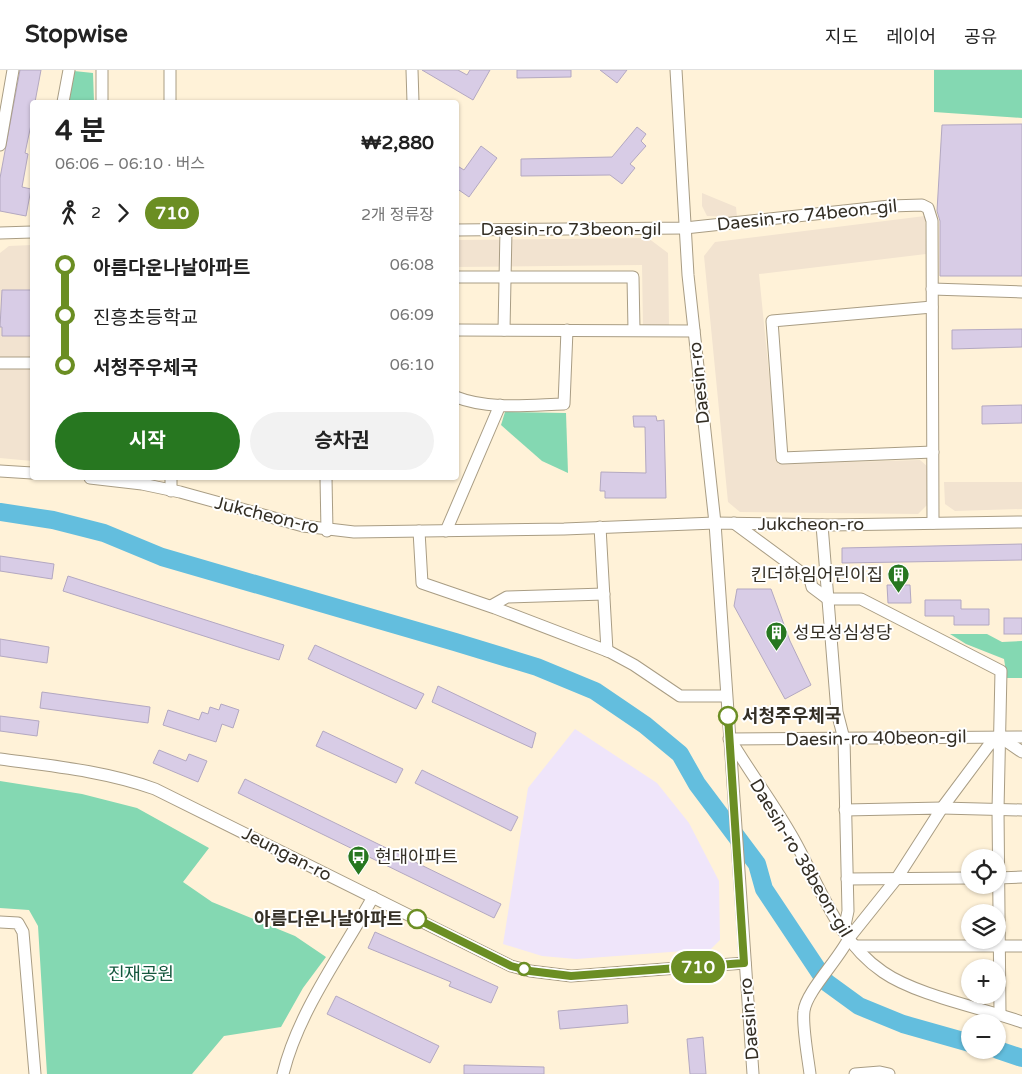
<!DOCTYPE html>
<html lang="ko">
<head>
<meta charset="utf-8">
<style>
	:root { --surface:#fff; --page:#f2f2f2; --text:#222; --muted:#767676; --line:#e0e0e0; --accent:#277720 }
	body { margin:0; font-family:"Varela Round","Noto Sans KR",sans-serif; background:var(--page); color:var(--text); height:100vh; display:flex; flex-direction:column; font-size:19px; white-space:nowrap }
	* { box-sizing:border-box; margin:0 }
	p { font-size:16px; color:var(--muted) }
	.icon { flex:none; width:28px; height:28px; fill:none; stroke:currentColor; stroke-width:2; stroke-linecap:round; stroke-linejoin:round }
	.map { position:relative; flex:1; overflow:hidden }
	.sheet { position:absolute; left:30px; top:30px; width:429px; height:380px; display:flex; flex-direction:column; background:var(--surface); border-radius:5px; box-shadow:0 1px 4px #0004 }
	.sheet>* { flex:none }
	.badge { padding:0 10px; border-radius:16px; font-size:18px; line-height:32px }
	.tools { position:absolute; left:961px; top:779px; display:grid; gap:10px }
	.tools a { display:grid; place-items:center; width:45px; height:45px; border-radius:50%; background:var(--surface); box-shadow:0 1px 4px #0004; font-size:25px }
	.map>.badge { position:absolute; translate:-50% -50%; box-shadow:0 0 0 2px #fff }
	.legs { display:flex; align-items:center; gap:8px; height:55px; padding:0 25px; font-size:16px }
	.legs p { margin-inline-start:auto }
	.summary { display:flex; align-items:center; justify-content:space-between; height:85px; padding:0 25px }
	h1 { font-size:28px; font-weight:700; line-height:38px }
	.action { display:flex; gap:10px; margin-top:auto; padding:10px 25px }
	.action a { flex:1; height:58px; border-radius:30px; background:var(--accent); color:#fff; font-size:20px; font-weight:700; line-height:58px; text-align:center }
	.action a+a { background:var(--page); color:var(--text) }
	ul { padding:0 25px; list-style:none }
	li { display:flex; align-items:center; gap:18px; height:50px; font-size:19px }
	li i { display:grid; place-items:center; width:8px; height:100%; margin:0 6px; background:currentColor }
	li i::after { content:''; width:12px; height:12px; margin:-6px; border:4px solid; border-radius:50%; background:var(--surface) }
	li p { margin-inline-start:auto }
	li:first-child i { background:linear-gradient(#0000 50%,currentColor 0) }
	li:last-child i { background:linear-gradient(currentColor 50%,#0000 0) }
	header { display:flex; align-items:center; gap:30px; box-sizing:border-box; height:70px; padding:0 25px; background:var(--surface); border-bottom:1px solid var(--line) }
	header strong { font-size:24px }
	nav { display:flex; gap:28px; margin-inline-start:auto; font-size:18px }
	.map>svg:first-child { display:block }
	.commercial { fill:#f2e3d0 }
	.education { fill:#efe5fa }
	.green { fill:#84d8b2 }
	.lines { fill:none; stroke-linecap:round; stroke-linejoin:round }
	.river { stroke:#63bede; stroke-width:18 }
	.building { fill:#d8cce6; stroke:#b3a8c1 }
	.minor-casing { stroke:#a99d84; stroke-width:13 }
	.minor { stroke:#fff; stroke-width:11 }
	.line-1-casing { stroke:#fff; stroke-width:11 }
	.line-1 { stroke:#6b8e23; stroke-width:8 }
	.stop-1-dot { fill:#fff; stroke:#6b8e23; stroke-width:2.5 }
	.labels { text-anchor:middle; stroke-width:4; stroke-linejoin:round; paint-order:stroke }
	.street-label { font-size:18px; fill:#342f25; stroke:#fff }
	.poi-label { font-size:18px; fill:#342f25; stroke:#fff; text-anchor:start }
	.stop-label { font-size:18px; font-weight:bold; fill:#342f25; stroke:#fff; text-anchor:start }
	.park-label { font-size:18px; fill:#15573e; stroke:#fff }
</style>
</head>
<body>
<header>
<strong>Stopwise</strong>
<nav><a>지도</a><a>레이어</a><a>공유</a></nav>
</header>
<div class="map">
<svg width="1022" height="1004" viewBox="0 0 1022 1004">
	<rect width="100%" height="100%" fill="#fff2d8"/>
	<g class="commercial">
		<polygon points="702,123 736,137 737,147 707,146 702,136"/>
		<polygon points="925,146 926,184 759,204 778,394 920,390 928,397 928,434 918,444 740,442 728,432 704,186 715,172"/>
		<polygon points="648,168 668,183 669,256 643,257 642,195 456,197 456,170"/>
		<polygon points="32,175 32,391 0,388 0,183 9,176"/>
		<polygon points="1022,412 1022,439 955,441 945,434 944,412"/>
	</g>
	<polygon class="education" points="575,659 657,713 689,753 719,811 720,870 711,879 576,889 542,886 503,874 528,718"/>
	<g class="green">
		<polygon points="934,0 1022,0 1022,48 934,42"/>
		<polygon points="74,1 93,3 94,32 69,32"/>
		<polygon points="505,342 566,343 568,403 542,391 501,355"/>
		<polygon points="950,564 987,564 1002,572 1022,571 1022,608 1007,608 1004,589 966,574"/>
		<polygon points="0,711 82,724 137,738 209,778 183,812 212,832 295,866 326,887 303,918 281,957 224,966 192,1004 47,1004 38,856 29,840 0,838"/>
	</g>
	<g class="lines">
		<g class="river">
			<polyline points="0,442 53,450 104,463 162,487 455,572 537,597 595,621 645,655 680,684 697,714 757,794 764,819 826,912 859,936 903,954 970,973"/>
			<polyline points="998,980 1022,988"/>
		</g>
	</g>
	<g class="building">
		<polygon points="20,0 41,0 35,32 32,32 32,50 25,83 28,84 22,117 31,119 26,146 0,141 0,108"/>
		<polygon points="422,0 458,0 467,5 470,0 490,0 473,30"/>
		<polygon points="517,0 571,0 571,7 517,8"/>
		<polygon points="600,0 627,0 617,13"/>
		<polygon points="1022,54 1022,206 940,206 940,151 937,141 942,55"/>
		<polygon points="637,57 646,64 641,71 646,76 630,94 635,98 622,114 610,105 521,106 521,89 612,87"/>
		<polygon points="481,76 497,88 469,127 456,118 456,95 464,100"/>
		<polygon points="2,220 32,220 32,266 2,266 2,257 0,257"/>
		<polygon points="1022,259 1022,277 952,279 952,260"/>
		<polygon points="1022,335 1022,353 982,354 982,336"/>
		<polygon points="633,346 656,346 657,351 664,350 666,428 605,428 605,421 600,421 601,402 646,403 645,357 634,357"/>
		<polygon points="1022,474 1022,490 842,493 842,478"/>
		<polygon points="0,486 54,494 52,509 0,501"/>
		<polygon points="68,506 284,575 279,590 63,521"/>
		<polygon points="887,515 910,515 911,533 888,533"/>
		<polygon points="737,519 771,519 790,571 811,615 785,629 734,536"/>
		<polygon points="925,530 961,530 961,539 989,539 989,555 954,555 954,546 925,546"/>
		<rect x="1004" y="548" width="18" height="16"/>
		<polygon points="0,569 49,577 47,593 0,586"/>
		<polygon points="315,575 424,624 416,639 308,589"/>
		<polygon points="438,616 536,663 532,678 432,632"/>
		<polygon points="42,622 150,637 148,653 40,638"/>
		<polygon points="221,634 239,640 233,658 222,654 216,672 163,655 168,640 199,650 202,642 208,644 210,637 219,640"/>
		<polygon points="0,646 39,651 37,666 0,661"/>
		<polygon points="323,661 403,699 396,713 316,676"/>
		<polygon points="159,680 186,691 189,684 207,691 198,712 153,693"/>
		<polygon points="422,700 518,747 511,761 415,713"/>
		<polygon points="245,709 501,834 494,848 238,723"/>
		<polygon points="375,862 498,917 491,933 449,916 451,912 368,878"/>
		<polygon points="336,926 439,976 430,993 327,944"/>
		<polygon points="627,935 628,953 560,959 558,941"/>
		<polygon points="703,967 706,1004 690,1004 687,969"/>
		<polygon points="464,995 544,997 544,1004 464,1004"/>
	</g>
	<g class="lines">
		<defs>
			<g id="minor">
				<polyline points="102,0 102,32"/>
				<polyline points="412,0 413,32"/>
				<polyline points="676,0 688,205 715,453 753,1004"/>
				<polyline points="63,32 69,0"/>
				<polyline points="170,32 170,0"/>
				<polyline points="0,75 13,0"/>
				<polyline points="456,160 685,158 890,136 922,135 928,138 932,151 933,453"/>
				<polyline points="0,163 32,162"/>
				<polyline points="456,207 633,207 634,260"/>
				<polyline points="932,219 1022,222"/>
				<polyline points="932,237 772,251 782,388 933,382"/>
				<polyline points="456,260 694,261"/>
				<polyline points="504,260 506,160"/>
				<polyline points="0,293 32,293"/>
				<path d="M456 327C489 340 529 335 564 334L567 260"/>
				<polyline points="0,401 32,403"/>
				<polyline points="90,408 142,414 180,422 303,456 354,462 564,459 715,453 830,455 1022,452"/>
				<polyline points="171,408 171,421"/>
				<polyline points="326,408 327,461"/>
				<polyline points="734,453 810,509 812,517 828,529 861,529 1001,601 998,740 1000,944"/>
				<polyline points="822,455 837,642 844,669 848,841 844,860"/>
				<polyline points="600,457 607,581"/>
				<polyline points="419,461 422,513 495,538 610,582 634,595 680,626 726,626"/>
				<polyline points="446,461 500,335"/>
				<polyline points="491,536 507,527 604,524"/>
				<polyline points="729,669 1022,667"/>
				<path d="M730 669C750 703 774 734 793 768 819 814 837 871 883 902 916 925 982 938 1022 952"/>
				<path d="M0 689C52 696 105 701 155 719L511 896 530 901 571 906 745 893"/>
				<polyline points="942,738 989,675 1000,667 1022,682"/>
				<polyline points="942,738 1022,740"/>
				<polyline points="998,808 1022,807"/>
				<polyline points="847,809 970,808"/>
				<polyline points="0,852 18,853 23,862 35,1004"/>
				<polyline points="855,876 1022,876"/>
				<path d="M283 1004C298 942 342 883 373 827"/>
				<path d="M810 1004C808 988 802 956 804 941 806 922 839 889 849 868L897 808 942 738 845 740"/>
				<polyline points="855,1004 880,1002 889,1004"/>
			</g>
		</defs>
		<use href="#minor" class="minor-casing"/>
		<use href="#minor" class="minor"/>
	</g>
	<g class="lines">
		<defs>
			<polyline id="line-1" points="417,849 511,896 530,901 571,906 744,893 728,646"/>
		</defs>
		<use href="#line-1" class="line-1-casing"/>
		<use href="#line-1" class="line-1"/>
	</g>
	<defs>
		<symbol id="building-pin" viewBox="-11 -11 22 30"><path d="M0 17L-7.5 6A9.5 9.5 0 1 1 7.5 6Z" fill="#277720" stroke="#fff"/><path d="M-4-6H4V6H1V3H-1V6H-4ZM-2.5-4.3h1.7v1.8h-1.7ZM.8-4.3h1.7v1.8H.8ZM-2.5-1h1.7V.8h-1.7ZM.8-1h1.7V.8H.8Z" fill="#fff"/></symbol>
		<symbol id="bus-pin" viewBox="-11 -11 22 30"><path d="M0 17L-7.5 6A9.5 9.5 0 1 1 7.5 6Z" fill="#277720" stroke="#fff"/><path d="M-5-6H5V4H4V6H2V4H-2V6H-4V4H-5ZM-3.5-4V0h7V-4ZM-3.5 1.2v1.5H-2V1.2ZM2 1.2v1.5H3.5V1.2Z" fill="#fff"/></symbol>
	</defs>
	<g fill-rule="evenodd">
		<use href="#building-pin" x="886" y="492" width="25" height="34"/>
		<use href="#building-pin" x="764" y="550" width="25" height="34"/>
		<use href="#bus-pin" x="346" y="774" width="25" height="34"/>
	</g>
	<g class="stop-1-dot">
		<circle cx="728" cy="646" r="9"/>
		<circle cx="417" cy="849" r="9"/>
		<circle cx="524" cy="899" r="6"/>
	</g>
	<g class="labels">
		<g class="street-label">
			<text transform="translate(807 145) rotate(-6)" y="6">Daesin-ro 74beon-gil</text>
			<text x="571" y="165">Daesin-ro 73beon-gil</text>
			<text transform="translate(699 313) rotate(-96)" y="6">Daesin-ro</text>
			<text transform="translate(267 445) rotate(14)" y="6">Jukcheon-ro</text>
			<text x="811" y="460">Jukcheon-ro</text>
			<text transform="translate(876 668) rotate(-1)" y="6">Daesin-ro 40beon-gil</text>
			<text transform="translate(287 784) rotate(27)" y="6">Jeungan-ro</text>
			<text transform="translate(801 788) rotate(59)" y="6">Daesin-ro 38beon-gil</text>
			<text transform="translate(749 949) rotate(-95)" y="6">Daesin-ro</text>
		</g>
		<g class="poi-label">
			<text x="883" y="511" text-anchor="end">킨더하임어린이집</text>
			<text x="793" y="569">성모성심성당</text>
			<text x="375" y="793">현대아파트</text>
		</g>
		<g class="stop-label">
			<text x="742" y="652">서청주우체국</text>
			<text x="403" y="855" text-anchor="end">아름다운나날아파트</text>
		</g>
		<g class="park-label">
			<text x="141" y="910">진재공원</text>
		</g>
	</g>
</svg>
<div class="tools">
<a><svg class="icon" aria-label="locate" viewBox="0 0 24 24"><circle cx="12" cy="12" r="6"/><path d="M12 2v4M12 18v4M2 12h4M18 12h4"/></svg></a>
<a><svg class="icon" aria-label="layers" viewBox="0 0 24 24"><path d="M12 4l9 5-9 5-9-5zM3 14l9 5 9-5"/></svg></a>
<a>+</a>
<a>−</a>
</div>
<b class="badge" style="left:698px;top:897px;background:#6b8e23;color:#fff">710</b>
<section class="sheet">
<div class="summary"><div><h1>4 분</h1><p>06:06 – 06:10 · 버스</p></div><b>₩2,880</b></div>
<div class="legs"><svg class="icon" aria-label="walk" viewBox="0 0 24 24"><circle cx="13" cy="4" r="2"/><path d="M13 8l-2 6 4 7M11 14l-3 7M7 12l3-4h3l4 4"/></svg>2<svg class="icon" aria-label="forward" viewBox="0 0 24 24"><path d="M9 5l7 7-7 7"/></svg><b class="badge" style="background:#6b8e23;color:#fff">710</b><p>2개 정류장</p></div>
<ul>
<li><i style="color:#6b8e23"></i><b>아름다운나날아파트</b><p>06:08</p></li>
<li><i style="color:#6b8e23"></i><span>진흥초등학교</span><p>06:09</p></li>
<li><i style="color:#6b8e23"></i><b>서청주우체국</b><p>06:10</p></li>
</ul>
<div class="action"><a>시작</a><a>승차권</a></div>
</section>
</div>
</body>
</html>
